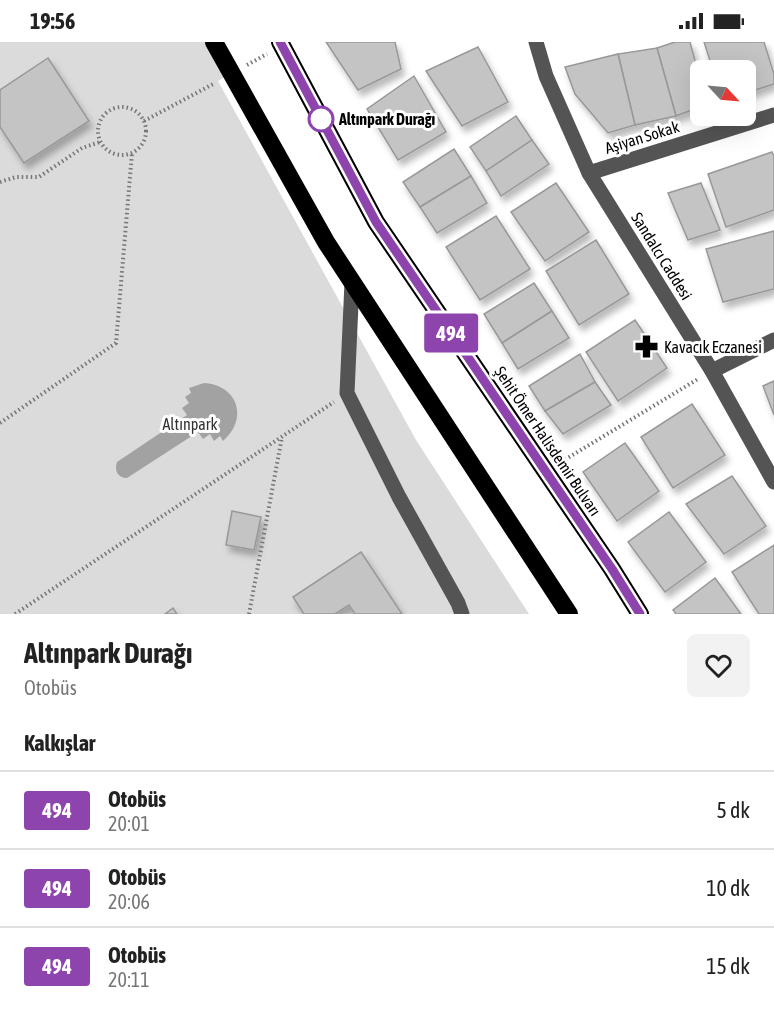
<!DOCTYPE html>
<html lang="tr">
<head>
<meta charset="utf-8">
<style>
	:root { --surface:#fff; --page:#f2f2f2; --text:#222; --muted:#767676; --line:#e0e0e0 }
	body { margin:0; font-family:"Asap Condensed",sans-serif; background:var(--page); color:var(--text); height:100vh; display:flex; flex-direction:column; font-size:22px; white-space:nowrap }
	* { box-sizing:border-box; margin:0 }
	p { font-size:20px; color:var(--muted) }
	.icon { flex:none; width:33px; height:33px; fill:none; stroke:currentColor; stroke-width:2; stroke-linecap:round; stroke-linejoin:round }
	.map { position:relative; height:572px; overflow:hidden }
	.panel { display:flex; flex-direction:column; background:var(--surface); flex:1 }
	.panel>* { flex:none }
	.badge { padding:0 12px; border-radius:4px; font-size:21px; line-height:39px }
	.needle { width:39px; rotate:116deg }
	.controls { position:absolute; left:690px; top:18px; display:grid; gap:12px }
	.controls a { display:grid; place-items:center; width:66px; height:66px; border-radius:9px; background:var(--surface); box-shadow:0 6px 24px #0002; font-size:30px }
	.map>.badge { position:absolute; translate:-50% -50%; box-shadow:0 0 0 3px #fff }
	h2 { padding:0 24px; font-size:22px; line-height:54px }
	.round { display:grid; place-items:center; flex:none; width:63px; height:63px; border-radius:9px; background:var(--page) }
	.overview { display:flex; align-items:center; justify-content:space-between; height:102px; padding:0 24px }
	h1 { font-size:28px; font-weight:700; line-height:45px }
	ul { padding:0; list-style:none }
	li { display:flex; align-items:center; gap:18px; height:78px; padding:0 24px; border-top:2px solid var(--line) }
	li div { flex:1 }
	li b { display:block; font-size:22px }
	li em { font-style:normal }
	li .badge { min-width:66px; font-weight:700; text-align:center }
	.status { display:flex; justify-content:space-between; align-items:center; height:42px; padding:0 30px; background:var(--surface); direction:ltr }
	.status svg { height:16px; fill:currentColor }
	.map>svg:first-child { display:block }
	.green { fill:#dbdbdb }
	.water { fill:#a2a2a2 }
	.building { fill:#c4c4c4; stroke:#989898; stroke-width:1.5; filter:url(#shadow) }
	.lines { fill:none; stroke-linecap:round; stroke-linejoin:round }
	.path { stroke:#767676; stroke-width:4; stroke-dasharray:1.5 3; stroke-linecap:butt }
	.minor { stroke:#545454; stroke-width:15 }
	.highway { stroke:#000; stroke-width:18 }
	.line-casing { stroke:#fff; stroke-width:14 }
	.line { stroke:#8e44ad; stroke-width:9 }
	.stop-dot { fill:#fff; stroke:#8e44ad; stroke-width:3 }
	.labels { text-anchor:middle; stroke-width:6; stroke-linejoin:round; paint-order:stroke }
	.stop-label { font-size:16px; font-weight:bold; fill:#000; stroke:#fff; text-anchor:start }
	.street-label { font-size:16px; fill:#000; stroke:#fff }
	.poi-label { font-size:16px; fill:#000; stroke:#fff; text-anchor:start }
	.park-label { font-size:16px; fill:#323232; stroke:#fff }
</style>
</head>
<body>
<div class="status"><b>19:56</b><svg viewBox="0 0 49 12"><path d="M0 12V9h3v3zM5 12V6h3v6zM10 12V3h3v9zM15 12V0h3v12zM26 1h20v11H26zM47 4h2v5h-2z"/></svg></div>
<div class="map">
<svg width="774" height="572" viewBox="0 0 774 572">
	<defs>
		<filter id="shadow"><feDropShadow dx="3.5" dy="6" stdDeviation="3" flood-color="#0004"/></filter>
	</defs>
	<rect width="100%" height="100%" fill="#fff"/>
	<polygon class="green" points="0,0 214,0 231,31 218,39 416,398 529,572 0,572"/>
	<path class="water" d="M204 341C238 343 249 377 223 399L220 394 214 399 210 392 203 397 198 390 127 436C118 436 114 429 117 420L187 373 182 366 189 361 185 355 191 351 189 346Z"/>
	<g class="building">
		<polygon points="326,0 395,0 401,27 358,48"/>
		<polygon points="675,0 690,0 700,37 700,65 676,74 657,6"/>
		<polygon points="704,0 764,0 774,32 774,42 746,51 746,28 713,28"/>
		<polygon points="478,5 508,60 462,84 426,29"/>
		<polygon points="657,6 676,74 635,83 618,12"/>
		<polygon points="618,12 635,83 608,91 575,52 565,25"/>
		<polygon points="48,16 89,79 24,121 0,85 0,48"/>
		<polygon points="414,34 446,90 398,118 367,67"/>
		<polygon points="516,74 532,98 486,129 470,105"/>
		<polygon points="532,98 549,122 501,154 486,129"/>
		<polygon points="454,107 471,134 420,165 403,140"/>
		<polygon points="772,110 774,114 774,168 726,185 708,132"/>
		<polygon points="471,134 487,161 437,191 420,165"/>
		<polygon points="556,141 589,190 545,219 511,170"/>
		<polygon points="701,141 720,188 688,198 668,151"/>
		<polygon points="496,174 530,227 480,258 446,205"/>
		<polygon points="774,189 774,247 723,260 706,207"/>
		<polygon points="596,198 629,252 579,283 546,229"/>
		<polygon points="534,241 552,269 502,301 484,272"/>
		<polygon points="552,269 569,296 518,327 502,301"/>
		<polygon points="635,278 667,326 618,359 586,310"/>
		<polygon points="580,312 595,340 545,369 529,344"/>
		<polygon points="774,339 774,373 763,344"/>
		<polygon points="595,340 611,363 563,392 545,369"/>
		<polygon points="692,362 725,413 673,446 641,395"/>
		<polygon points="625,401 659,449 617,479 583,430"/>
		<polygon points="732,434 766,484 724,512 686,462"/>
		<polygon points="232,469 261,475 254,508 226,503"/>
		<polygon points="669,470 706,520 665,550 628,500"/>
		<polygon points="774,503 774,572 759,572 732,530"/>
		<polygon points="361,510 402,572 355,572 349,563 335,572 304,572 293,555"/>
		<polygon points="715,536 741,572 676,572 673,568"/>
		<polygon points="173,566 177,572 165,572"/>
	</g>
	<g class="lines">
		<g class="path">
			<polyline points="247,23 267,12"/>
			<circle cx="122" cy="89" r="24"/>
			<polyline points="144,79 215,41"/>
			<polyline points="0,140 16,135 39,135 82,106 100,100"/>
			<polyline points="0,381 116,301 132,111"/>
			<polyline points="561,420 698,337"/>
			<polyline points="15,572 334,360"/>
			<polyline points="249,572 282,395"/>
		</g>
		<g class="minor">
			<polyline points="536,0 546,34 589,131 712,329 774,440"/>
			<polyline points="589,131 774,73"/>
			<polyline points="352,240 347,351 399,455 458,561 462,572"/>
			<polyline points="712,329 774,298"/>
		</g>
		<g class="highway">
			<polyline points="214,0 326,200 569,572"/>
			<polyline points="280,0 376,180 612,527 640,572"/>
		</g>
	</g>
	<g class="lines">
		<defs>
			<polyline id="line" points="280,0 376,180 612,527 640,572"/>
		</defs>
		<use href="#line" class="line-casing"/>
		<use href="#line" class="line"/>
	</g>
	<defs>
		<symbol id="pharmacy-bare" viewBox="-9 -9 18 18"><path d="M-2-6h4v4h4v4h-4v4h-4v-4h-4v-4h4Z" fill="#000" stroke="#fff" stroke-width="2.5" paint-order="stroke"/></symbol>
	</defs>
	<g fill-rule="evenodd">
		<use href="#pharmacy-bare" x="630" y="288" width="33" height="33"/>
	</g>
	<circle class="stop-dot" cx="321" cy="77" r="12"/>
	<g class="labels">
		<g class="stop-label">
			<text x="339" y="83">Altınpark Durağı</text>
		</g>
		<g class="street-label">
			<text transform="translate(642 95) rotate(-17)" y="6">Aşiyan Sokak</text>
			<text transform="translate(662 214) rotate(58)" y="6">Sandalcı Caddesi</text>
			<text transform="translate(548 399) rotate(56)" y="6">Şehit Ömer Halisdemir Bulvarı</text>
		</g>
		<g class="poi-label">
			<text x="664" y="311">Kavacık Eczanesi</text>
		</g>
		<g class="park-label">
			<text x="190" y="388">Altınpark</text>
		</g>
	</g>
</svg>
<div class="controls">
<a><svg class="needle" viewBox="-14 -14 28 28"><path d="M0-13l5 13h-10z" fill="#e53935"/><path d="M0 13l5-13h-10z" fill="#767676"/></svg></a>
</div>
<b class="badge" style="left:451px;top:291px;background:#8e44ad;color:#fff">494</b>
</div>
<section class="panel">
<div class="overview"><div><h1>Altınpark Durağı</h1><p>Otobüs</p></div><a class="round"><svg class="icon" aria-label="heart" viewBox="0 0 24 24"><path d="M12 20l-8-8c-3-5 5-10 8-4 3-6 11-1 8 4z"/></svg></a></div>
<h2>Kalkışlar</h2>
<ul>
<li><span class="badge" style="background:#8e44ad;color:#fff">494</span><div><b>Otobüs</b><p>20:01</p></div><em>5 dk</em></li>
<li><span class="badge" style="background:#8e44ad;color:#fff">494</span><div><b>Otobüs</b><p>20:06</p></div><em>10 dk</em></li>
<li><span class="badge" style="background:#8e44ad;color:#fff">494</span><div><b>Otobüs</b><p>20:11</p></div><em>15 dk</em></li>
</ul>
</section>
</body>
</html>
